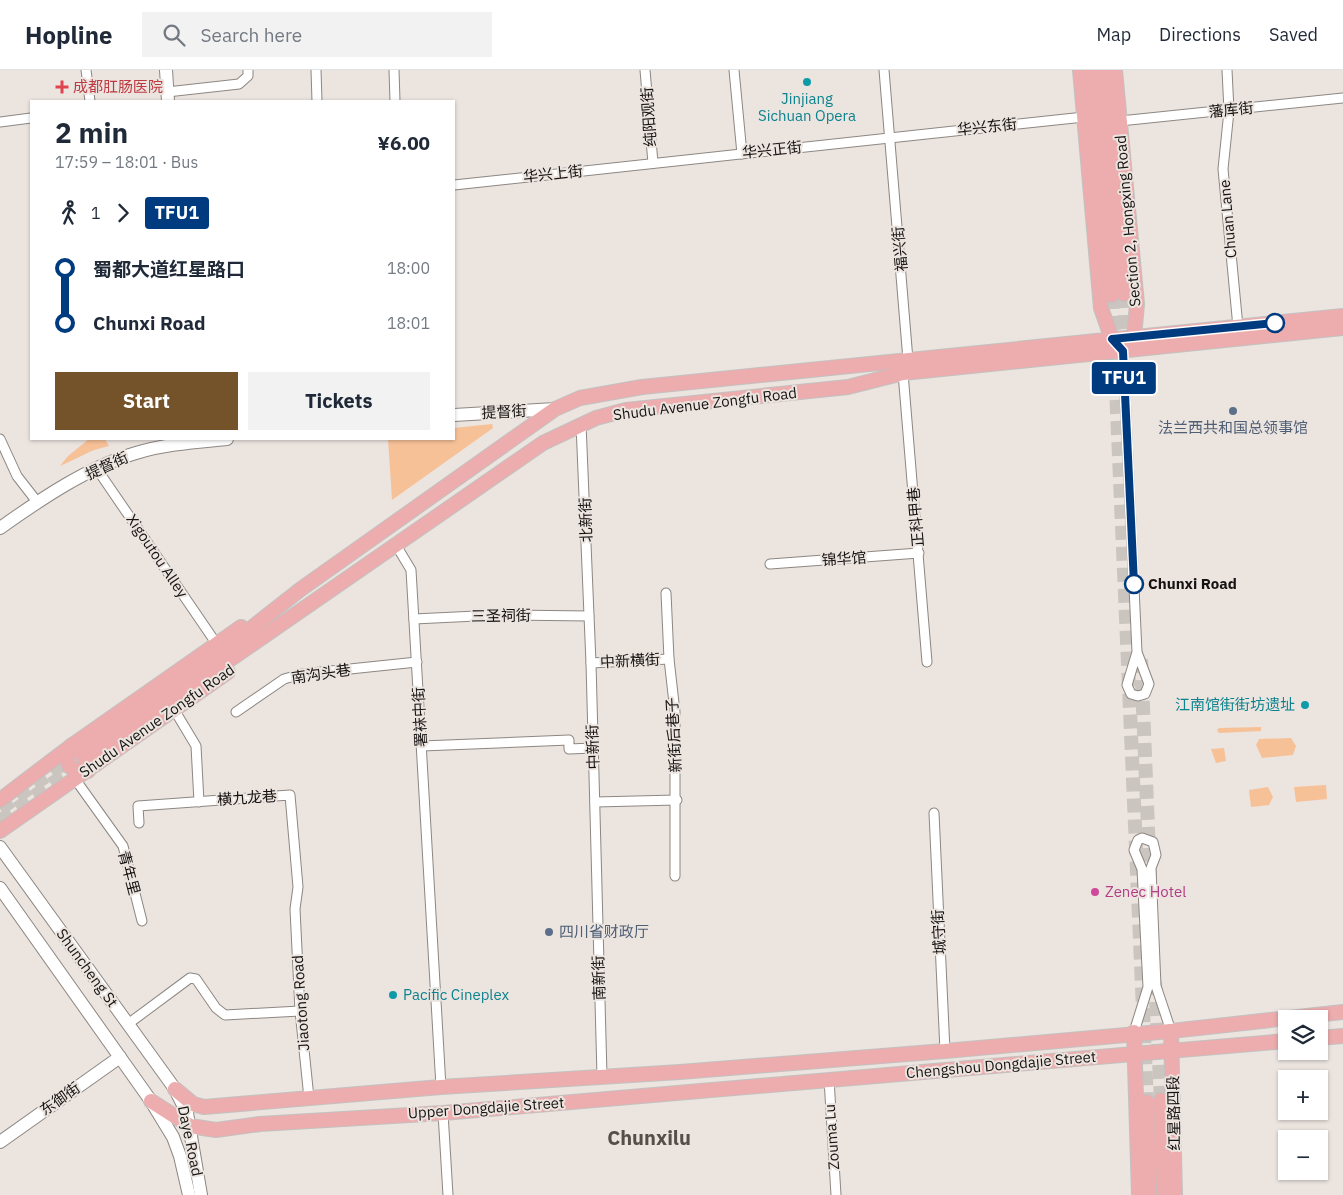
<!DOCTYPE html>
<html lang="en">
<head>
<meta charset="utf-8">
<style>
	:root { --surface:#fff; --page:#f2f2f3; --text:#1f2937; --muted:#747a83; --line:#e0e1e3; --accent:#74532a }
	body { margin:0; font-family:"IBM Plex Sans","Noto Sans SC",sans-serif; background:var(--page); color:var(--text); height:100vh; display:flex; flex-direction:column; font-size:19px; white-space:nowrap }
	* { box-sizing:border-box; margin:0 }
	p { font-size:16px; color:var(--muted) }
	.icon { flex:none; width:28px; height:28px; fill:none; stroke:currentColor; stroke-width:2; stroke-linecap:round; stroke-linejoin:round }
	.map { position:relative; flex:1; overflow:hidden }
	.details { position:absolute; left:30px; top:30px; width:425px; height:340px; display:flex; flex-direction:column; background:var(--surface); border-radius:0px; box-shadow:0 1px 4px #0004 }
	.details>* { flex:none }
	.badge { padding:0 10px; border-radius:4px; font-size:18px; line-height:32px }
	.buttons { position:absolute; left:1278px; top:940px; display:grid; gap:10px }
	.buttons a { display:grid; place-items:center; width:50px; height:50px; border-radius:0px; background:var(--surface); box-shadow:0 1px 4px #0004; font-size:25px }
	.map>.badge { position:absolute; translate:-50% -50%; box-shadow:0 0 0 2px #fff }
	.legs { display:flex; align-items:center; gap:8px; height:55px; padding:0 25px; font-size:16px }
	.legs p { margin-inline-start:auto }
	.headline { display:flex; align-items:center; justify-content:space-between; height:85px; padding:0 25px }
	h1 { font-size:28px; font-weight:700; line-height:38px }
	.button { display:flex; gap:10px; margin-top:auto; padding:10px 25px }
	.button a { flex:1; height:58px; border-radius:0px; background:var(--accent); color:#fff; font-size:20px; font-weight:700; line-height:58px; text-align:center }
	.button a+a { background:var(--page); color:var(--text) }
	ul { padding:0 25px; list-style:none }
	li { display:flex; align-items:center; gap:18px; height:55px; font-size:19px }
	li i { display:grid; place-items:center; width:8px; height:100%; margin:0 6px; background:currentColor }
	li i::after { content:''; width:12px; height:12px; margin:-6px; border:4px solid; border-radius:50%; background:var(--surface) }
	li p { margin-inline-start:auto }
	li:first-child i { background:linear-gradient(#0000 50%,currentColor 0) }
	li:last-child i { background:linear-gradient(currentColor 50%,#0000 0) }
	header { display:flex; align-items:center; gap:30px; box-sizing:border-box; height:70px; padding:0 25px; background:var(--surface); border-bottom:1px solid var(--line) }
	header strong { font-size:24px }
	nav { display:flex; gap:28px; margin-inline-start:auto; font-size:18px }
	.search { width:350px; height:45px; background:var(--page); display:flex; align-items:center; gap:12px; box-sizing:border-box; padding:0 18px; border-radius:0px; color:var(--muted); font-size:19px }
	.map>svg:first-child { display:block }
	.green { fill:#f7c198 }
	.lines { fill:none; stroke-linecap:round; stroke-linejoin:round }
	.primary-tunnel { stroke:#cbc5c0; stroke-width:14; stroke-dasharray:14 7; stroke-linecap:butt }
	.street-casing { stroke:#8d8783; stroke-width:11 }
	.secondary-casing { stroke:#8d8783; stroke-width:14 }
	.primary-casing { stroke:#c2c2c1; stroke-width:16 }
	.street { stroke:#fff; stroke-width:9 }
	.secondary { stroke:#fff; stroke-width:12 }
	.primary { stroke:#edacad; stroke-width:14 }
	.line-1-casing { stroke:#fff; stroke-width:11 }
	.line-1 { stroke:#003b80; stroke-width:8 }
	.culture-dot { fill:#0f9aa8; stroke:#ebe4df; stroke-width:2 }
	.health-dot { fill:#e0444e; stroke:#ebe4df; stroke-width:2 }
	.stop-1-dot { fill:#fff; stroke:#003b80; stroke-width:2.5 }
	.service-dot { fill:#5c6f8a; stroke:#ebe4df; stroke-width:2 }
	.hotel-dot { fill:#d1479c; stroke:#ebe4df; stroke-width:2 }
	.labels { text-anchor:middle; stroke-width:4; stroke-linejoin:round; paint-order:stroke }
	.health-label { font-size:15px; fill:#be3a42; stroke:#ebe4df; text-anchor:start }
	.culture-label { font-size:15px; fill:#0d838f; stroke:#ebe4df }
	.street-label { font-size:15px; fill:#161312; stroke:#ebe4df }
	.service-label { font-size:15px; fill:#4e5e75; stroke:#ebe4df }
	.stop-label { font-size:15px; font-weight:bold; fill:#161312; stroke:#ebe4df; text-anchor:start }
	.hotel-label { font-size:15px; fill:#b23c85; stroke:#ebe4df; text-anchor:start }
	.district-label { font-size:20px; font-weight:bold; fill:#554f4b; stroke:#ebe4df }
</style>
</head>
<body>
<header>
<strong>Hopline</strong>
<div class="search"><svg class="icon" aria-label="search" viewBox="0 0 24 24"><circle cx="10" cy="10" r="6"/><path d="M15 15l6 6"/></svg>Search here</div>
<nav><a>Map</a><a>Directions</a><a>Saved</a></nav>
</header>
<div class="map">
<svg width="1343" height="1125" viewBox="0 0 1343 1125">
	<rect width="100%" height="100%" fill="#ebe4df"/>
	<g class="green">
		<polygon points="492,354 493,358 392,430 388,369 454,369 454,358"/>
		<polygon points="89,369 105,369 109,376 94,380 60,396 68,386"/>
		<polygon points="1261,657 1261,661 1219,663 1217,660 1219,658"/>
		<polygon points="1291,668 1296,676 1293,685 1262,688 1256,675 1259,669"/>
		<polygon points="1224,678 1226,691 1216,693 1211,679"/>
		<polygon points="1326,715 1327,729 1296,732 1294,717"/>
		<polygon points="1268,717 1273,727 1269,735 1251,737 1249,720"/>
	</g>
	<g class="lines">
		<g class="primary-tunnel">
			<polyline points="1124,224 1126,278"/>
			<polyline points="1112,225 1147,1032"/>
			<polyline points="1141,589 1150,807"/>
			<polyline points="0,739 77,684"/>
			<polyline points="0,751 85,690"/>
			<polyline points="1155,911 1161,1030"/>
		</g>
		<defs>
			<g id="street">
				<polyline points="86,0 90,31"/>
				<polyline points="316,0 317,31"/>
				<polyline points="394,0 395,31"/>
				<polyline points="645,0 653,93"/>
				<polyline points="734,0 742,84"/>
				<polyline points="884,0 908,290"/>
				<polyline points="1227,0 1229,41 1223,99 1238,257"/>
				<polyline points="167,22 239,14 248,6 248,0"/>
				<polyline points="1120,51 1343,28"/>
				<polyline points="0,52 31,48"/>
				<polyline points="454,115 1084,47"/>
				<polyline points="1123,281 1137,582 1149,614 1145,624 1138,626 1131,624 1127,615 1137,582"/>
				<polyline points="903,303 927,592"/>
				<polyline points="581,354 591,593 602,1006"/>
				<polyline points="0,369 17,406 38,433"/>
				<polyline points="97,399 216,573"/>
				<polyline points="396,475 411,500 441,1017"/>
				<polyline points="770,494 919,483"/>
				<polyline points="666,523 669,589 675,642 675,806"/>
				<polyline points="414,549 497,545 589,546"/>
				<polyline points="591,593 669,589"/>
				<polyline points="175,641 196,676 199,732"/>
				<polyline points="236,642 284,609 302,604 417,592"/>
				<polyline points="422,676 569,670 569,679 593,678"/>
				<polyline points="75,709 123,776 142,851"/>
				<polyline points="595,732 677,730"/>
				<polyline points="934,743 945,981"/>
				<polyline points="139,753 138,736 290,725 298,817 295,839 300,941 309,1028"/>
				<polyline points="128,954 190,908 196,909 216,938 225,945 300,941"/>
				<polyline points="1134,962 1148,917 1142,799 1134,780 1138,770 1142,768 1153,772 1156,785 1151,798 1156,916 1171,961"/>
				<polyline points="829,1009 836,1125"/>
				<polyline points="443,1043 448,1125"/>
			</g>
			<g id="secondary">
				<polyline points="166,0 168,31"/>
				<polyline points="454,345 555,339"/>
				<path d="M0 458C41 429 88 397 136 383 165 374 197 372 227 369"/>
				<polyline points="0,777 175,1019 187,1043 201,1125"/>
				<polyline points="0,818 151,1031 173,1067 180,1086 189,1125"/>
				<polyline points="0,1072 120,987"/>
			</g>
			<g id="primary">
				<polyline points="1080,0 1101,238 1112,269 1117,275"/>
				<polyline points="1090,0 1112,225"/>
				<polyline points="1102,0 1124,224"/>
				<polyline points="1115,0 1137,234 1134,267 1128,274"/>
				<polyline points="71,676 66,683 69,696 78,702 88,701"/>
				<polyline points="79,682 226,578 301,519 555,339 580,328 642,317 1343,246"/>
				<polyline points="85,690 543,373 596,348 626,340 848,317 903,303 1343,258"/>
				<polyline points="0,730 71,676 241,557"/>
				<polyline points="0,761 228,602"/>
				<polyline points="1171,961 1175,1125"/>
				<polyline points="1134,962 1139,1125"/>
				<polyline points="1319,968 1343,966"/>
				<polyline points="175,1019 193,1034 204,1037 441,1017 680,1002 945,981 1171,961 1343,942"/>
				<polyline points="1161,1030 1164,1125"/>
				<polyline points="151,1031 190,1056 216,1060 260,1054 443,1043 1286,971"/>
				<polyline points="1147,1032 1149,1125"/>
			</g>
		</defs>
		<use href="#street" class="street-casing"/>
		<use href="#secondary" class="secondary-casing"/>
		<use href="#primary" class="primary-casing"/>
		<use href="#street" class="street"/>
		<use href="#secondary" class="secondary"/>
		<use href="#primary" class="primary"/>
	</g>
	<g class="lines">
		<defs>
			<polyline id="line-1" points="1134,514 1123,281 1112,269 1275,253"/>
		</defs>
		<use href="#line-1" class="line-1-casing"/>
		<use href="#line-1" class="line-1"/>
	</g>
	<g class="culture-dot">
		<circle cx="807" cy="12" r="5"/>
		<circle cx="1305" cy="635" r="5"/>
		<circle cx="393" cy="925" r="5"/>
	</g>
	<path class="health-dot" d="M59.5 9.5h5v5h5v5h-5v5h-5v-5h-5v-5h5z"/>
	<g class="stop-1-dot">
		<circle cx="1275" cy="253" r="9"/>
		<circle cx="1134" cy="514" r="9"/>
	</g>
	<g class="service-dot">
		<circle cx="1233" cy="341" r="5"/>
		<circle cx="549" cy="862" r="5"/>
	</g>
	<circle class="hotel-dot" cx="1095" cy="822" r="5"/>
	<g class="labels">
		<g class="health-label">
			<text x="73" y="22">成都肛肠医院</text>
		</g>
		<g class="culture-label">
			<text x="807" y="34">Jinjiang<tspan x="807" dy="17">Sichuan Opera</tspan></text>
			<text x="1295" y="640" text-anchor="end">江南馆街街坊遗址</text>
			<text x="403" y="930" text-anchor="start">Pacific Cineplex</text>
		</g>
		<g class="street-label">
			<text transform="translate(1231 40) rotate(-6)" y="5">藩库街</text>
			<text transform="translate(649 47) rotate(-94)" y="5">纯阳观街</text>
			<text transform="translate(987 57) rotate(-6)" y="5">华兴东街</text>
			<text transform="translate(772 80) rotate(-6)" y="5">华兴正街</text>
			<text transform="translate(553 104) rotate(-6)" y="5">华兴上街</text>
			<text transform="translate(1228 149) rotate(-95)" y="5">Chuan Lane</text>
			<text transform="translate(1128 151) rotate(-95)" y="5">Section 2, Hongxing Road</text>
			<text transform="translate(900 179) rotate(-95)" y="5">福兴街</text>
			<text transform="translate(705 334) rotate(-7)" y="5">Shudu Avenue Zongfu Road</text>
			<text transform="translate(504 342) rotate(-3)" y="5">提督街</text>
			<text transform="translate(107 396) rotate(-25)" y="5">提督街</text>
			<text transform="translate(916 447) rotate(-95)" y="5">正科甲巷</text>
			<text transform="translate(586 450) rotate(-92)" y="5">北新街</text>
			<text transform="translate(157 486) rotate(56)" y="5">Xigoutou Alley</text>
			<text transform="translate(844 489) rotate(-4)" y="5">锦华馆</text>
			<text transform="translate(501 546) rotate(-1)" y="5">三圣祠街</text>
			<text transform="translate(630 591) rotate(-3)" y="5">中新横街</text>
			<text transform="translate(321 604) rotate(-8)" y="5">南沟头巷</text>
			<text transform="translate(420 647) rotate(-93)" y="5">署袜中街</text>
			<text transform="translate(157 651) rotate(-35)" y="5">Shudu Avenue Zongfu Road</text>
			<text transform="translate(674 665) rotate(-93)" y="5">新街后巷子</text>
			<text transform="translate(593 677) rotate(-92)" y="5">中新街</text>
			<text transform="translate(247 728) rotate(-4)" y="5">横九龙巷</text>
			<text transform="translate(129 803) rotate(75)" y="5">青年里</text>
			<text transform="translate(939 862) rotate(-93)" y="5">城守街</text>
			<text transform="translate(87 898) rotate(54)" y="5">Shuncheng St</text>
			<text transform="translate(599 908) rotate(-92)" y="5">南新街</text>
			<text transform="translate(301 933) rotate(-94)" y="5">Jiaotong Road</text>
			<text transform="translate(1001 995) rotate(-5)" y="5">Chengshou Dongdajie Street</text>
			<text transform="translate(60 1029) rotate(-35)" y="5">东御街</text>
			<text transform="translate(486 1038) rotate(-4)" y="5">Upper Dongdajie Street</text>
			<text transform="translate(1174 1043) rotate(-91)" y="5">红星路四段</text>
			<text transform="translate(832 1067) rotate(-94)" y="5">Zouma Lu</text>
			<text transform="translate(190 1071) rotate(78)" y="5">Daye Road</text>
		</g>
		<g class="service-label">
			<text x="1233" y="363">法兰西共和国总领事馆</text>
			<text x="559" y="867" text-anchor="start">四川省财政厅</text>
		</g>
		<g class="stop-label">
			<text x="1148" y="519">Chunxi Road</text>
		</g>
		<g class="hotel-label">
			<text x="1105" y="827">Zenec Hotel</text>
		</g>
		<g class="district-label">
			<text x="649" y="1075">Chunxilu</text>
		</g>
	</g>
</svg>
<div class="buttons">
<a><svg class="icon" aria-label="layers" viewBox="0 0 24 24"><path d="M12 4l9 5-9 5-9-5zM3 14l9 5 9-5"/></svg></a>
<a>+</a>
<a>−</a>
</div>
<b class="badge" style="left:1124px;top:308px;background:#003b80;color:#fff">TFU1</b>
<section class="details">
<div class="headline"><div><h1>2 min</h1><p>17:59 – 18:01 · Bus</p></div><b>¥6.00</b></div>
<div class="legs"><svg class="icon" aria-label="walk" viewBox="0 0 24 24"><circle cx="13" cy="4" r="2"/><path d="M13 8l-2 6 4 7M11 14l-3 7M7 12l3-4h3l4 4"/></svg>1<svg class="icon" aria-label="forward" viewBox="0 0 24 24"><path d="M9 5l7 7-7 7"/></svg><b class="badge" style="background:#003b80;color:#fff">TFU1</b></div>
<ul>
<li><i style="color:#003b80"></i><b>蜀都大道红星路口</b><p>18:00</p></li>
<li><i style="color:#003b80"></i><b>Chunxi Road</b><p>18:01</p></li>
</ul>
<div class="button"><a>Start</a><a>Tickets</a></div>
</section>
</div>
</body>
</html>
